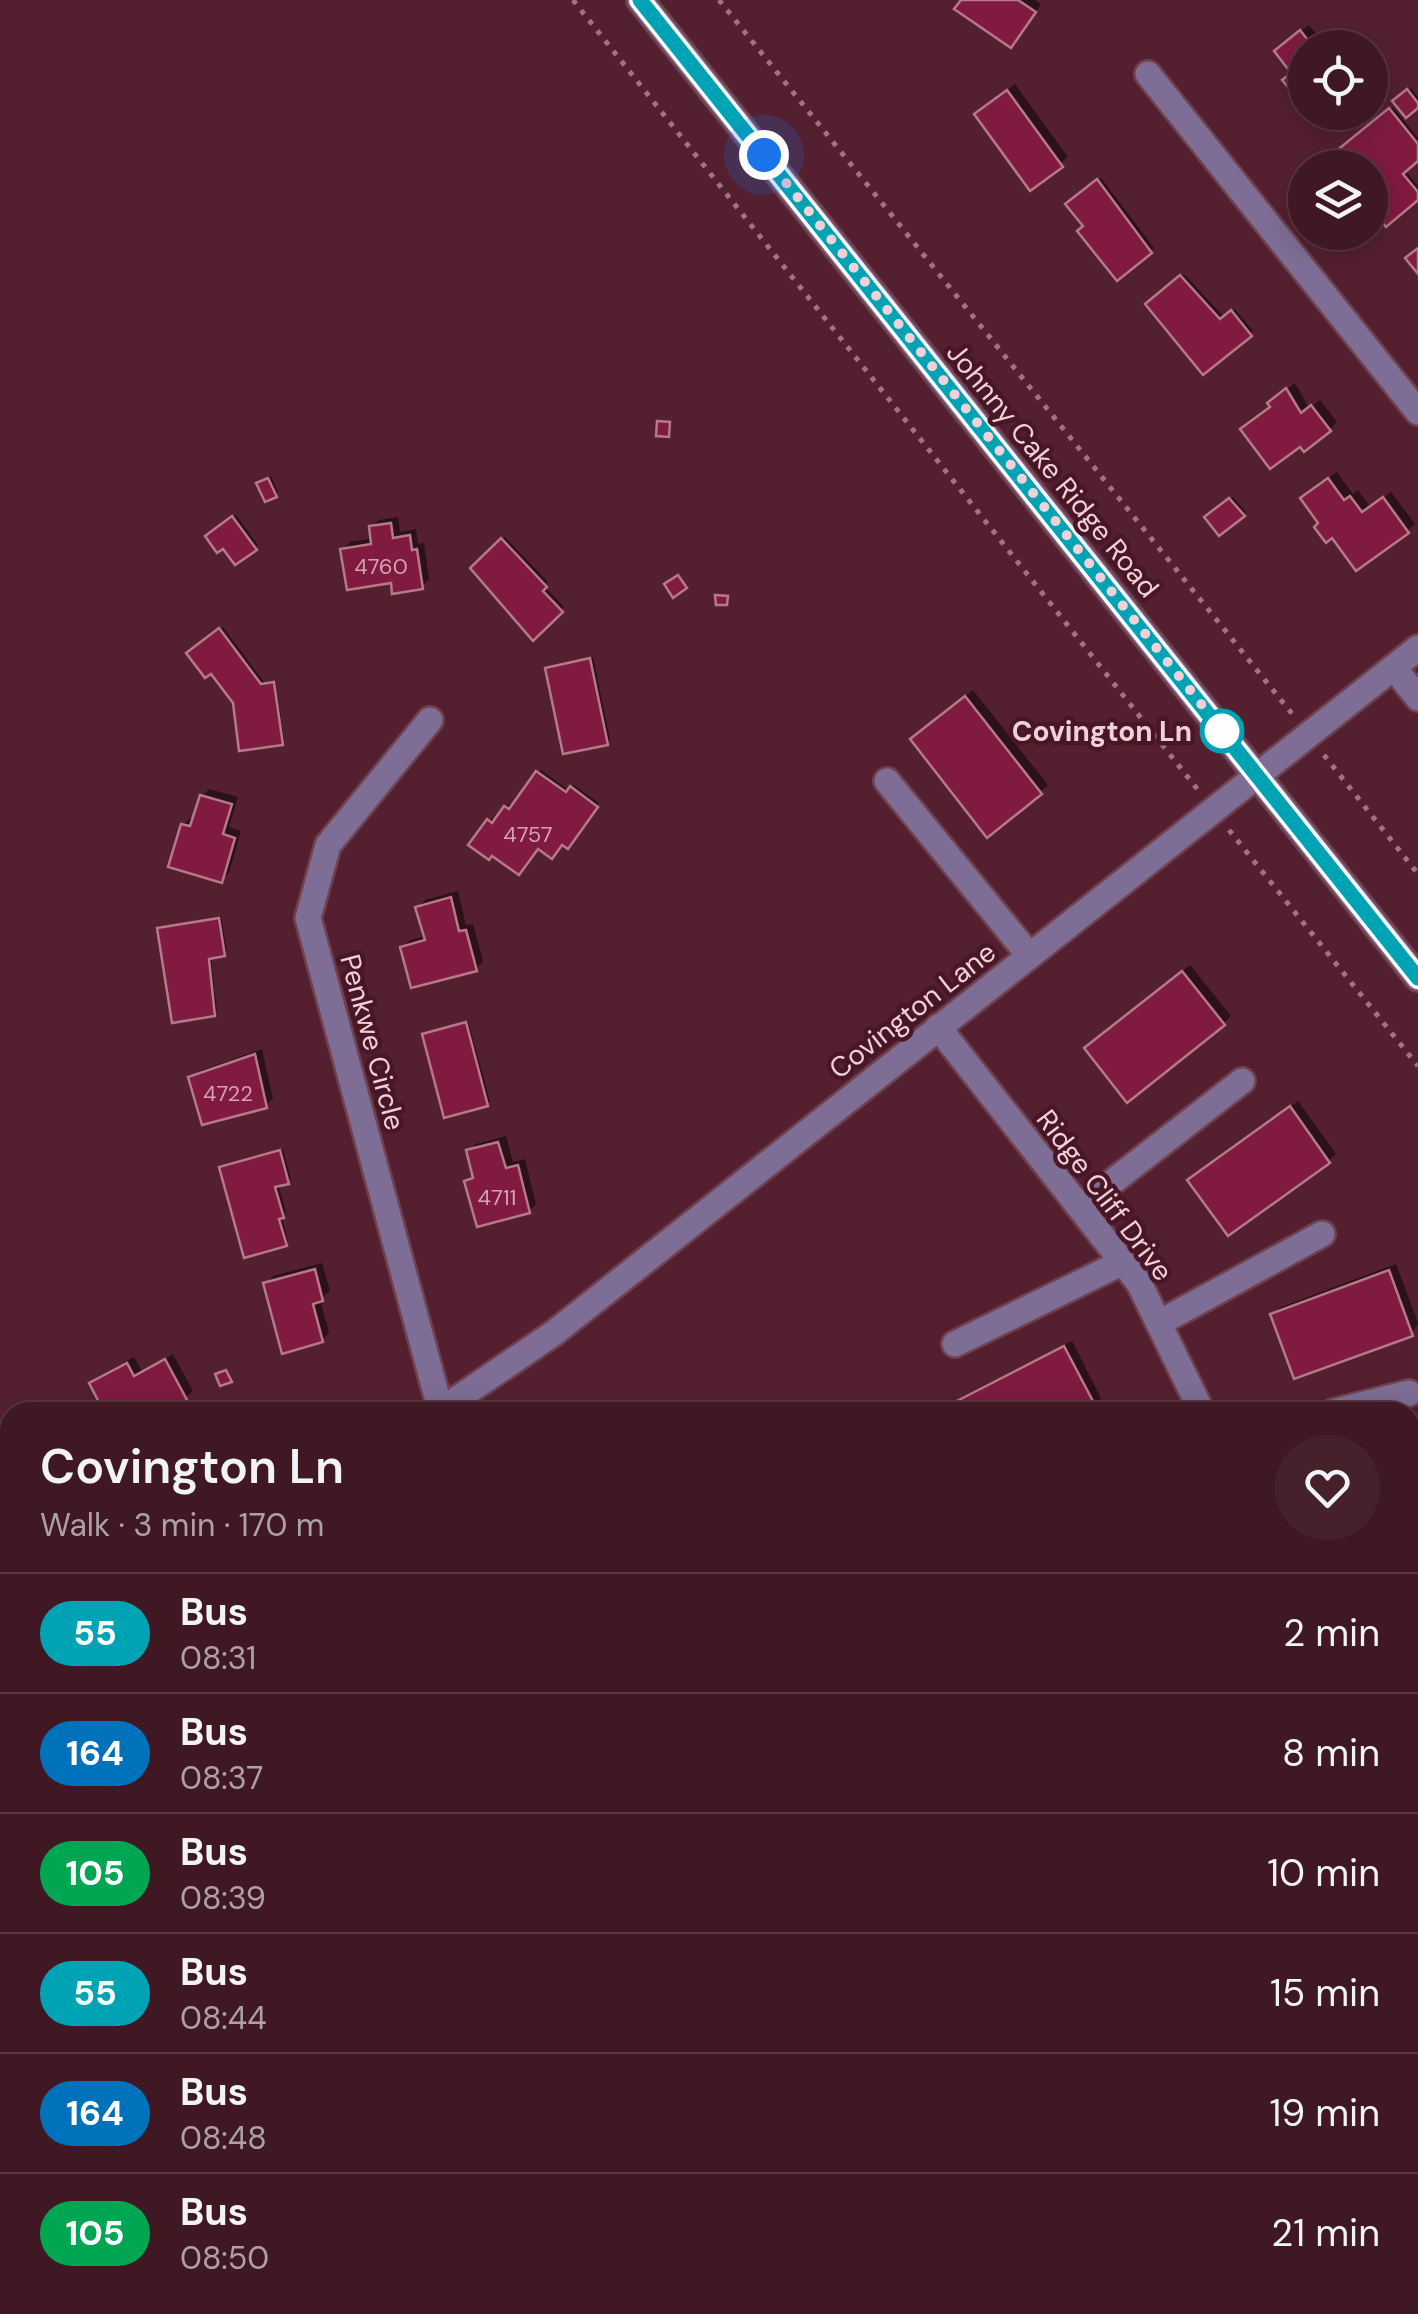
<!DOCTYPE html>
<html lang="en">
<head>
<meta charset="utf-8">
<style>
	:root { --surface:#3f1824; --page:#46212c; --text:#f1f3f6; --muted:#ada0a6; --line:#583741 }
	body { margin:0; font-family:"DM Sans",sans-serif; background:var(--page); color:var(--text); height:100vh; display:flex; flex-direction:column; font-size:38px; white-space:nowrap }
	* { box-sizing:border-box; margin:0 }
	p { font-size:32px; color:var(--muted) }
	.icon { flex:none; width:55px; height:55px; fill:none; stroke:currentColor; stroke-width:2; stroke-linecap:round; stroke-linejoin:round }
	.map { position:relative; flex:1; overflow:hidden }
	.sheet { position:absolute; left:0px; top:1402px; width:1420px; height:912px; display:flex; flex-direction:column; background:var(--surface); border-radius:30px 30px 0 0; box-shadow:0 5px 25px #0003,0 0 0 2px var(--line) }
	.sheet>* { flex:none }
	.badge { padding:0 20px; border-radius:32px; font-size:35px; line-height:65px }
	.tools { position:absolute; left:1288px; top:30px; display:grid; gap:20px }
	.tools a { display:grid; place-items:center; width:100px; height:100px; border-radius:50%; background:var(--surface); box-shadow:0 5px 25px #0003,0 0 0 2px var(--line); font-size:50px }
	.you { position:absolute; width:50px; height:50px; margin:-25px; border:8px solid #fff; border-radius:50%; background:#1a73e8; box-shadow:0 0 0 15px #1a73e833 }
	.map>.badge { position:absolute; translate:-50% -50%; box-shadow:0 0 0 5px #fff }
	.round { display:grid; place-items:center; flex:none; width:105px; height:105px; border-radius:52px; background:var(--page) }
	.head { display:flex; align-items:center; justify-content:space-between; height:170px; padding:0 40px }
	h1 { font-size:48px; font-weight:600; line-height:75px }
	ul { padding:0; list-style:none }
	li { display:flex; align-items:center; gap:30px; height:120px; padding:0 40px; border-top:2px solid var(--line) }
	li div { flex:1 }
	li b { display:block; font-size:38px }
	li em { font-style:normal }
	li .badge { min-width:110px; font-weight:700; text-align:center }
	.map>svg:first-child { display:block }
	.shadow { fill:#0007 }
	.building { fill:#801a40; stroke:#b67988; stroke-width:2.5 }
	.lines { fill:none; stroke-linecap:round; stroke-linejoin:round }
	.minor-casing { stroke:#70404e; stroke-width:30 }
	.path { stroke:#a07581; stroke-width:5; stroke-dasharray:5 8; stroke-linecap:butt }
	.minor { stroke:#7e6d94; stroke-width:25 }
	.line-casing { stroke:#fff; stroke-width:22 }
	.line { stroke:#00a3b4; stroke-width:15 }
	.walk { stroke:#f2d0d7; stroke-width:10; stroke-dasharray:0 18 }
	.stop-dot { fill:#fff; stroke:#00a3b4; stroke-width:5 }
	.labels { text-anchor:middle; stroke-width:9; stroke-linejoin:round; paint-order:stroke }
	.number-label { font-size:22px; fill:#d6a2b1 }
	.street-label { font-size:28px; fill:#f2d0d7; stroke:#481626 }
	.stop-label { font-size:28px; font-weight:bold; fill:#f2d0d7; stroke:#481626; text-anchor:end }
</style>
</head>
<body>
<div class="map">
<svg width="1418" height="2314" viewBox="0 0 1418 2314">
	<rect width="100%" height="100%" fill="#542030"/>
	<g class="shadow">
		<polygon points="964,0 1035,0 1041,4 1018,38"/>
		<polygon points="1309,25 1325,45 1334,38 1342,48 1305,48 1305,104 1285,44"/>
		<polygon points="1015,84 1068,157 1030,187 984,107"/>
		<polygon points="1411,88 1418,97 1418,105 1395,101"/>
		<polygon points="1393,107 1418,138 1418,158 1404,169 1418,186 1418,197 1370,202 1370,168 1333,156"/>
		<polygon points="1101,178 1154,248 1117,278 1086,226 1069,204"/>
		<polygon points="1184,274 1225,318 1235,309 1253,331 1204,372 1148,304"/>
		<polygon points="1295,383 1309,408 1320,400 1337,422 1330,429 1300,443 1272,406 1277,396"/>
		<polygon points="1337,472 1353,494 1358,490 1370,507 1391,492 1415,524 1407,531 1333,535 1321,523 1311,491"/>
		<polygon points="271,476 278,492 276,495 262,481"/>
		<polygon points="1233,497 1246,512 1219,532 1208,517"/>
		<polygon points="236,515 258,545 255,548 211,534"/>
		<polygon points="398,517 400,532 416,529 418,544 424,543 429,579 422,587 393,580 343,549 350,542 373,538 371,527 379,520"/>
		<polygon points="505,537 548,582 544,586 564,607 533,638 473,569"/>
		<polygon points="223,627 264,682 276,681 284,740 281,743 235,702 211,671 189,653"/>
		<polygon points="593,657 610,739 607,742 548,668"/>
		<polygon points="973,690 1048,785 988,834 920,732"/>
		<polygon points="541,770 570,791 574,785 599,803 571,843 493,853 472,845 492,818 497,821 509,804 513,807"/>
		<polygon points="209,789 238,797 229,827 241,831 229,873 221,880 183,825 190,818 195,819 202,796"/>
		<polygon points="458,891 466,925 473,924 483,961 476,969 402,947 410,940 426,936 418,907 425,900"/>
		<polygon points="221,916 227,951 211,956 217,1011 214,1014 159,929"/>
		<polygon points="1190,965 1231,1016 1224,1023 1094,1042"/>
		<polygon points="468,1021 490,1101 487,1104 425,1035"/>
		<polygon points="262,1049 273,1099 265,1106 191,1078 199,1071"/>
		<polygon points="1298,1101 1336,1154 1328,1161 1198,1173"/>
		<polygon points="506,1136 513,1162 525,1159 536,1204 529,1211 467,1181 475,1174 469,1151 476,1144"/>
		<polygon points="283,1149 291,1179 278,1184 286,1212 282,1217 288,1241 285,1244 222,1168"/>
		<polygon points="322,1263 330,1291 320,1299 329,1333 322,1340 266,1284 273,1276"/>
		<polygon points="1396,1264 1418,1323 1412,1333 1273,1314 1281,1307"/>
		<polygon points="1072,1341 1101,1398 1094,1405 1080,1412 961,1412 956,1403 963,1396"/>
		<polygon points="173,1354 193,1391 185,1398 162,1412 107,1412 92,1384 99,1376 134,1357 142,1371"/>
		<polygon points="215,2305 266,2305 268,2308 295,2305 301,2314 221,2314"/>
		<polygon points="1097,2305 1211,2305 1214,2314 1078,2314"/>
	</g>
	<g class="building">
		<polygon points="961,0 1018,0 1036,12 1011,48 954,9"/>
		<polygon points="1300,30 1314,48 1305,48 1305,108 1282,80 1291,73 1274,51"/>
		<polygon points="1407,89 1418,103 1418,108 1406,118 1392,101"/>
		<polygon points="1007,90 1063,167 1030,191 974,114"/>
		<polygon points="1389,108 1418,144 1418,161 1403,174 1418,192 1418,200 1386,227 1370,206 1370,168 1339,168 1330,156"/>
		<polygon points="1097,179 1152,253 1117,281 1077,231 1083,226 1065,204"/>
		<polygon points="1418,248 1418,274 1405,258"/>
		<polygon points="1180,275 1220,319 1231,310 1252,336 1203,375 1145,304"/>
		<polygon points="1286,388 1301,413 1311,405 1331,431 1304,452 1300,447 1270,469 1240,429 1270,407 1267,403"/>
		<polygon points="657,421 670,422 669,437 656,436"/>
		<polygon points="268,478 277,497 265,502 256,483"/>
		<polygon points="1328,478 1344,500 1350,496 1362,512 1383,497 1409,533 1356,571 1332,538 1326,543 1314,527 1318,523 1300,498"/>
		<polygon points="1229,498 1245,516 1219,536 1204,517"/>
		<polygon points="232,516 257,550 235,565 223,549 217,553 205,536"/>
		<polygon points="391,523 393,538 410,535 412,550 417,549 423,589 392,594 391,583 347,590 340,549 371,544 369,526"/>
		<polygon points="501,538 547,587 543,591 563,612 533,641 470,568"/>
		<polygon points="678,575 687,588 673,598 664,584"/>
		<polygon points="715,595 728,596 727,605 716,605"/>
		<polygon points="219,628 261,684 274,682 283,745 239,751 233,703 211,674 205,678 186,653"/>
		<polygon points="590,658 608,745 563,754 545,668"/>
		<polygon points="965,696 1042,794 987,838 910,739"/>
		<polygon points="536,771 566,792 570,786 598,807 568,849 562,845 552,859 538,849 519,875 492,856 489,860 468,845 487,819 492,823 504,806 509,809"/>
		<polygon points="200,795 232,804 223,834 235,838 222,883 168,867 181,824 190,826"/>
		<polygon points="451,897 459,931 466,930 477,971 411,988 400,947 425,940 415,907"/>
		<polygon points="219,918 225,956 209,959 215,1016 172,1023 157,928"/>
		<polygon points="1182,971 1225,1025 1127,1103 1084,1048"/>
		<polygon points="466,1022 488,1106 444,1118 422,1034"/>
		<polygon points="255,1054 267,1108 202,1125 188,1077"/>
		<polygon points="1290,1106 1330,1163 1228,1236 1187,1180"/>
		<polygon points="498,1142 506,1168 518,1165 530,1213 477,1227 464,1181 473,1178 466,1150"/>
		<polygon points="280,1150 289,1184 275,1187 284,1218 279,1219 287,1246 244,1258 219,1167"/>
		<polygon points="315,1269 323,1301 313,1304 323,1342 282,1354 263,1283"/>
		<polygon points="1389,1270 1413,1336 1294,1379 1270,1314"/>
		<polygon points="1064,1346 1096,1407 1085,1412 958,1412 953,1403"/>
		<polygon points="165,1359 187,1400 163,1412 104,1412 89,1383 127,1363 134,1376"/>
		<polygon points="226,1370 232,1382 220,1386 215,1374"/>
		<polygon points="1418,1451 1418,1523 1410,1524 1410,1452"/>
		<polygon points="10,1459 10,1483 1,1463"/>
		<polygon points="1418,1619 1418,1689 1410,1690 1410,1620"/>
		<polygon points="6,1808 10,1811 10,1874 0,1887 0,1814"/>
		<polygon points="1418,1946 1418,2074 1410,2075 1410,1947"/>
		<polygon points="1418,2273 1418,2314 1404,2314 1403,2305 1410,2305 1410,2274"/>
		<polygon points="213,2305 255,2305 260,2313 273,2305 284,2305 289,2314 218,2314"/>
		<polygon points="606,2305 642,2305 648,2309 644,2314 601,2314"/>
		<polygon points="1107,2305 1202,2305 1205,2314 1080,2314"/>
	</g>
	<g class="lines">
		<defs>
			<g id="minor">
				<polyline points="640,0 1418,978"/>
				<polyline points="1148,74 1418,412"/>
				<polyline points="1394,668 1418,698"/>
				<polyline points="430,720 328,845 308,918 441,1412"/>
				<polyline points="887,781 1029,955"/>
				<polyline points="938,1027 1139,1283 1202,1412"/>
				<polyline points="1080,1207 1242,1081"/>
				<polyline points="1159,1323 1322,1234"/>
				<polyline points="955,1344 1123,1262"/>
				<polyline points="438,1412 554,1333 1418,648"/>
				<polyline points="1333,1412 1409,1393"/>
				<polyline points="0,1659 10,1652"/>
				<polyline points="1410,2180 1418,2179"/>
				<polyline points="390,2305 397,2314"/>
				<polyline points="1310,2305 1311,2314"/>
				<polyline points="763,2314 769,2305"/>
			</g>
		</defs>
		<use href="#minor" class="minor-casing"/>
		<g class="path">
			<polyline points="573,0 1198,790"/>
			<polyline points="719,0 1293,715"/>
			<polyline points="1324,755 1418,874"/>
			<polyline points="1229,830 1418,1066"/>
		</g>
		<use href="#minor" class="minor"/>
	</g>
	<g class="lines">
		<defs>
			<polyline id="line" points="640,0 1418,978"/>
		</defs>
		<use href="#line" class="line-casing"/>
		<use href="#line" class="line"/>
		<polyline class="walk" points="764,155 1233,744 1222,731"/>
	</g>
	<circle class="stop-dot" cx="1222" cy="731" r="20"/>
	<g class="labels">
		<g class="number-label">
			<text x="381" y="574">4760</text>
			<text x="528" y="842">4757</text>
			<text x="228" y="1101">4722</text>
			<text x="497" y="1205">4711</text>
		</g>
		<g class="street-label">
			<text transform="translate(1053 470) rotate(51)" y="10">Johnny Cake Ridge Road</text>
			<text transform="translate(912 1010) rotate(-38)" y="10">Covington Lane</text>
			<text transform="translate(373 1042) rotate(75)" y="10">Penkwe Circle</text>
			<text transform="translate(1105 1195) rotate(53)" y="10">Ridge Cliff Drive</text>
		</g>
		<g class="stop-label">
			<text x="1192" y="741">Covington Ln</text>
		</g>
	</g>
</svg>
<div class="tools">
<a><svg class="icon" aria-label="locate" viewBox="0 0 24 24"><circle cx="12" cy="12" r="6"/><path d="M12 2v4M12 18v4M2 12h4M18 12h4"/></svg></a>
<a><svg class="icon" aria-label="layers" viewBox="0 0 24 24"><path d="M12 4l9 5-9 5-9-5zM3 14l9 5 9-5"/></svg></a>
</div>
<div class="you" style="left:764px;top:155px"></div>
<section class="sheet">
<div class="head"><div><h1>Covington Ln</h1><p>Walk · 3 min · 170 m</p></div><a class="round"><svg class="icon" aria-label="heart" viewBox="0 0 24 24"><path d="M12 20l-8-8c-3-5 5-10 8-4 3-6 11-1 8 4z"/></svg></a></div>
<ul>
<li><span class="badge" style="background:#00a3b4;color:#fff">55</span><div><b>Bus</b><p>08:31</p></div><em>2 min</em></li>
<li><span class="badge" style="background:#0072bc;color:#fff">164</span><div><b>Bus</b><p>08:37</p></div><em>8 min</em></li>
<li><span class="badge" style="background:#00a651;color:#fff">105</span><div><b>Bus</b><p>08:39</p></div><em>10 min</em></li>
<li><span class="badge" style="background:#00a3b4;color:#fff">55</span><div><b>Bus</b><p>08:44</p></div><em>15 min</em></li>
<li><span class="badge" style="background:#0072bc;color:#fff">164</span><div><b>Bus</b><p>08:48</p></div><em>19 min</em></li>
<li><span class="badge" style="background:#00a651;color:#fff">105</span><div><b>Bus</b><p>08:50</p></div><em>21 min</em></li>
</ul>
</section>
</div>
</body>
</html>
